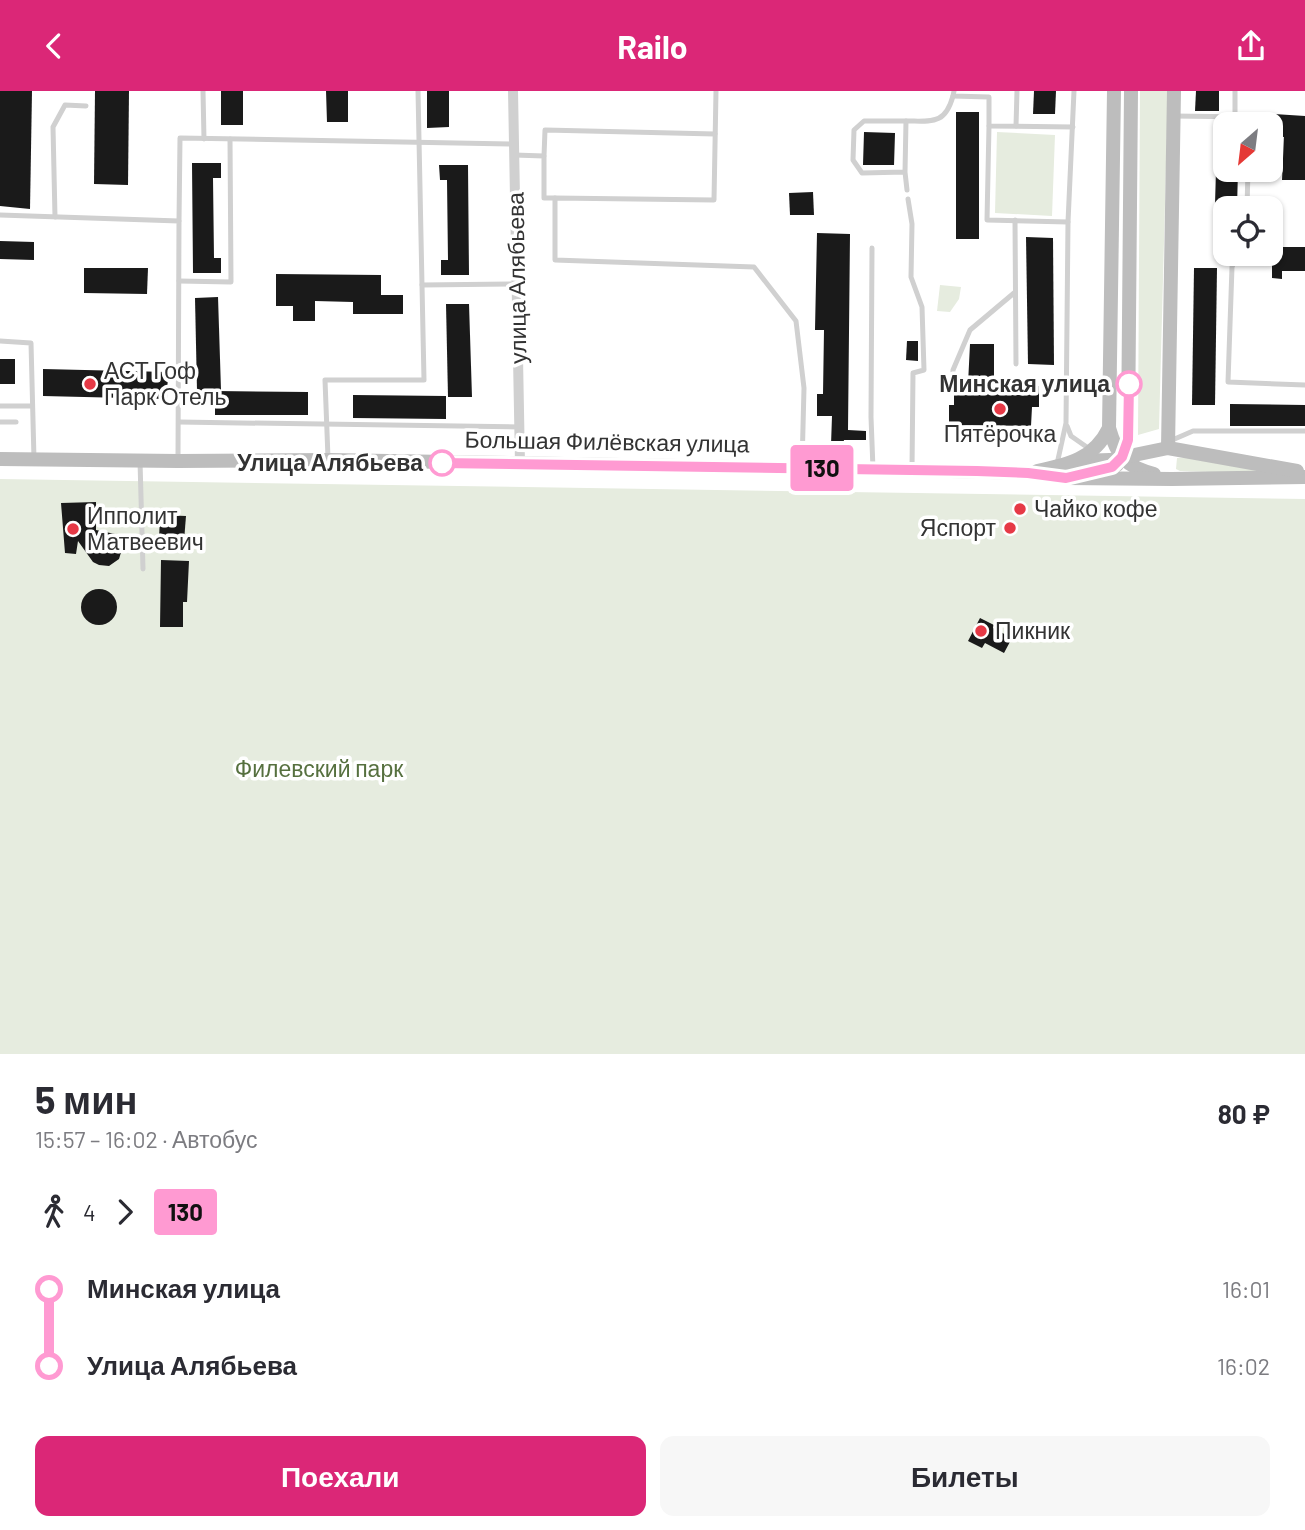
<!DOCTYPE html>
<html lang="ru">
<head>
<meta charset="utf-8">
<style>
	:root { --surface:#fff; --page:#f7f7f7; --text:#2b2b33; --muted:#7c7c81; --accent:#db2777 }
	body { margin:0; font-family:Barlow,sans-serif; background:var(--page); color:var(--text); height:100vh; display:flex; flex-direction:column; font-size:26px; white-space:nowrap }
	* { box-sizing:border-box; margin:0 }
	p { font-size:23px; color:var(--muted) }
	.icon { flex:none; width:38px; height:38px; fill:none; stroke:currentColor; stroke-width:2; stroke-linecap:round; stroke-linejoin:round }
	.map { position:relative; height:963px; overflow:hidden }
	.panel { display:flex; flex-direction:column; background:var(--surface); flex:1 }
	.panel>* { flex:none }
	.badge { padding:0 14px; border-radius:5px; font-size:24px; line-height:46px }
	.needle { width:46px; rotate:208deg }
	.controls { position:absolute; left:1213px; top:21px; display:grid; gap:14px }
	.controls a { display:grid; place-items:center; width:70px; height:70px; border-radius:14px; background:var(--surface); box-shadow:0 2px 5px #0004; font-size:35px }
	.map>.badge { position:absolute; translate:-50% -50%; box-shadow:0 0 0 4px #fff }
	.legs { display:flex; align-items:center; gap:10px; height:77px; padding:0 35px; font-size:23px }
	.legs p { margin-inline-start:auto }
	.overview { display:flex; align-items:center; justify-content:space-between; height:119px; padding:0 35px }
	h1 { font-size:38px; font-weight:700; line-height:52px }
	.button { display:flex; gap:14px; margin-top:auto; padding:14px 35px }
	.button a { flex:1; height:80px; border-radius:14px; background:var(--accent); color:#fff; font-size:28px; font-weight:700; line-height:80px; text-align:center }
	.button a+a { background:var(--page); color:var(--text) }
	ul { padding:0 35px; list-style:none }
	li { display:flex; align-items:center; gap:24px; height:77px; font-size:26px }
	li i { display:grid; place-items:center; width:10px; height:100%; margin:0 9px; background:currentColor }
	li i::after { content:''; width:18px; height:18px; margin:-9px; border:5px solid; border-radius:50%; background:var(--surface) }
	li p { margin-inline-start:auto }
	li:first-child i { background:linear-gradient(#0000 50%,currentColor 0) }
	li:last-child i { background:linear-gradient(currentColor 50%,#0000 0) }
	header { display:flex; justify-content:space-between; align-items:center; height:91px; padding:0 35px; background:var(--accent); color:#fff; font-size:32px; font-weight:700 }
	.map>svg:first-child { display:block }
	.green { fill:#e6ecdf }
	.building { fill:#1a1a1a }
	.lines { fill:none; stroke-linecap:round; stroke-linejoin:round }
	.lane { stroke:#d0d0d0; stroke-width:5 }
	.street { stroke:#d0d0d0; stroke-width:10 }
	.secondary { stroke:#bdbdbd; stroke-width:14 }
	.line-1-casing { stroke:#fff; stroke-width:16 }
	.line-1 { stroke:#ff9ad2; stroke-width:10 }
	.poi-dot { fill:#e63946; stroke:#fff; stroke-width:2.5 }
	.stop-1-dot { fill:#fff; stroke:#ff9ad2; stroke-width:3.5 }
	.labels { text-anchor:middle; stroke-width:7; stroke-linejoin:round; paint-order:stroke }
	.street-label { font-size:23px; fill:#333; stroke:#fff }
	.poi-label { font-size:23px; fill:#333; stroke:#fff; text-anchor:start }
	.stop-label { font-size:23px; font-weight:bold; fill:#333; stroke:#fff; text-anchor:end }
	.park-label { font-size:23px; fill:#56703f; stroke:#fff }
</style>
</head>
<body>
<header><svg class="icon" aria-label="back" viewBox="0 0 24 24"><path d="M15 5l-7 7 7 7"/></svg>Railo<svg class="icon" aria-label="share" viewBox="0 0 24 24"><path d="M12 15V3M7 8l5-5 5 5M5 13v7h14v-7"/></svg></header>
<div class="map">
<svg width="1305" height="963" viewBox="0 0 1305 963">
	<rect width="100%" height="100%" fill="#fff"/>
	<g class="green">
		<polygon points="1140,0 1168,0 1159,338 1138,344"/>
		<polygon points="997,41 1055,44 1052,125 995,122"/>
		<polygon points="940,194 961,196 959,208 950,221 937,220"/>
		<polygon points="1192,366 1274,383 1180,380 1176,378 1177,367"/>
		<polygon points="0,388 1305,408 1305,963 0,963"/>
	</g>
	<g class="building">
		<polygon points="0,0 32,0 30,118 0,115"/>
		<polygon points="95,0 129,0 128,94 94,93"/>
		<rect x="221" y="0" width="22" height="34"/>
		<polygon points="326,0 348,0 348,31 327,31"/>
		<polygon points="427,0 449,0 449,36 427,37"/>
		<polygon points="1034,0 1056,0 1055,23 1033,23"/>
		<polygon points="1196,0 1219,0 1219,20 1195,20"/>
		<rect x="956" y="21" width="23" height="127"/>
		<polygon points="1274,23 1305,25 1305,89 1282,89 1284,46 1273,45"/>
		<polygon points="864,41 895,42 894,74 863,74"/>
		<polygon points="192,72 221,72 221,87 213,87 214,167 221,167 221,182 193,182"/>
		<polygon points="439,74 468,74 469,184 441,184 441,169 448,169 447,89 440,89"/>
		<polygon points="1216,79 1238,79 1237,117 1225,117 1225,147 1214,147"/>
		<polygon points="813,101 814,124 790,124 789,102"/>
		<polygon points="817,142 850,143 848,339 866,340 866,349 844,349 843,354 838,359 843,367 831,367 836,360 831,354 832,325 817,325 817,303 823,303 824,239 815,239"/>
		<polygon points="1026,146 1053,147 1054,274 1028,273"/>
		<polygon points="0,150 34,151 34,169 0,168"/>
		<polygon points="1272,156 1305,156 1305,180 1282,180 1282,188 1272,187"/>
		<polygon points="84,177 148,177 147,203 84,202"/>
		<polygon points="1194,177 1217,177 1215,314 1192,314"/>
		<polygon points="276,183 381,184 381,204 403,204 403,223 353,223 353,211 315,210 315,230 293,230 293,215 276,215"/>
		<polygon points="218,206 221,299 197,300 195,207"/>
		<polygon points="446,213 469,213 472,306 448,306"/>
		<polygon points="907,250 918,250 918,270 906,269"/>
		<polygon points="970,253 994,253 994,294 1039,295 1039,316 1032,316 1031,335 949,334 949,314 954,314 954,293 968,293"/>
		<rect x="0" y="268" width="15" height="25"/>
		<polygon points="43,278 168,281 167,308 43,305"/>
		<polygon points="215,300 308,301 308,324 215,324"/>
		<polygon points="353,304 446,305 446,328 353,327"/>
		<polygon points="1230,313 1305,314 1305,335 1230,335"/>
		<polygon points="96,411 96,439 115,443 123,455 119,468 109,475 99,474 93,471 78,450 76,463 65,462 61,412"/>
		<polygon points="160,424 186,425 184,450 159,449"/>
		<polygon points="161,469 189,470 187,511 183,511 183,536 160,536"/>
		<circle cx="99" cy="516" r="18"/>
		<polygon points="980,527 994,534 993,537 1012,547 1004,562 985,552 982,557 968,550"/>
	</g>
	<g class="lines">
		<g class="lane">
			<polyline points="203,0 204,48"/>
			<polyline points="418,0 422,194 517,193"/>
			<polyline points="716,0 714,109 555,107 555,169 754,176 796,230 804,297 802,375"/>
			<polyline points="954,0 953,5 989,6 989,35 1073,36"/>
			<polyline points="1174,25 1248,26 1248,33"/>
			<polyline points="1235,26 1235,0"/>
			<path d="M906 30C932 30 945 34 953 5"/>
			<polyline points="989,35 987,129 1068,131"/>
			<polyline points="1016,35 1017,0"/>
			<polyline points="514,64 544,65 544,107 555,107"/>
			<polyline points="544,65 545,39 715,43"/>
			<polyline points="905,81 862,82 853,69 854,39 864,30 906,30 905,81 907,99"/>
			<polyline points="908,108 912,133 911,186 922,216 924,279 913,282 912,378"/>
			<polyline points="1247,117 1248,79"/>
			<polyline points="0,124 179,130 178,367"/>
			<polyline points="55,126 53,36 65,14 86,15"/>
			<polyline points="1015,129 1016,273"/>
			<polyline points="179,130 180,47 514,53"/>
			<polyline points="872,157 871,326 873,378"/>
			<polyline points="1237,163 1232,176 1228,291 1305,294"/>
			<polyline points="179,190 231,191 230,48"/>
			<polyline points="0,250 31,252 34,368"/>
			<polyline points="953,287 953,279 970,239 1014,202"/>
			<polyline points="0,315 32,315"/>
			<polyline points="0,331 16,331"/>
			<polyline points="179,331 519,336"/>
			<polyline points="1067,335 1071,345 1091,359"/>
			<polyline points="1170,350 1193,340 1305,340"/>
			<polyline points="803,359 831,359"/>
			<polyline points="843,359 848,360 852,375"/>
			<polyline points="328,367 325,289 424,289 422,194"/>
			<polyline points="140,370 143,478"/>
			<polyline points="1057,373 1066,332 1068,131 1074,0"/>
		</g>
		<polyline class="street" points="513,0 520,373"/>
		<g class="secondary">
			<path d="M1109 337C1117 365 1126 376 1154 383"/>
			<polyline points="1168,357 1174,0"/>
			<polyline points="0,368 178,370 328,369 912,379 1028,382 1066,387 1172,388 1305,386"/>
			<polyline points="1079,370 1110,369 1168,357 1297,380"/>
			<path d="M1037 380C1068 374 1094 368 1109 337L1114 0"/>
			<polyline points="1091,382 1117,374 1126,355 1128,343 1131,0"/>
		</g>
	</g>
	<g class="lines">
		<defs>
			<polyline id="line-1" points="442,372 977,380 1028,382 1066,387 1112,376 1122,366 1128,349 1129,293"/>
		</defs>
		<use href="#line-1" class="line-1-casing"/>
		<use href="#line-1" class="line-1"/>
	</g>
	<g class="poi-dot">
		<circle cx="90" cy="293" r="7"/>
		<circle cx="1000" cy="318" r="7"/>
		<circle cx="1020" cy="418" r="7"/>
		<circle cx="1010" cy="437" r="7"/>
		<circle cx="73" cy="438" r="7"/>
		<circle cx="981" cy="540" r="7"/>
	</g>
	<g class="stop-1-dot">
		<circle cx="1129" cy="293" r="12"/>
		<circle cx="442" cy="372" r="12"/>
	</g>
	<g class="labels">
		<g class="street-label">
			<text transform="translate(517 187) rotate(-91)" y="8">улица Алябьева</text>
			<text transform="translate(607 351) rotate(1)" y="8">Большая Филёвская улица</text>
		</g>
		<g class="poi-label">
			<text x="104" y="288">АСТ Гоф<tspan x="104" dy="26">Парк Отель</tspan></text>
			<text x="1000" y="351" text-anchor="middle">Пятёрочка</text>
			<text x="1034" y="426">Чайко кофе</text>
			<text x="87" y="433">Ипполит<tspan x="87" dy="26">Матвеевич</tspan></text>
			<text x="996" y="445" text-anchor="end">Яспорт</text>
			<text x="995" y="548">Пикник</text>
		</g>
		<g class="stop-label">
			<text x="1110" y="301">Минская улица</text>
			<text x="423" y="380">Улица Алябьева</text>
		</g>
		<g class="park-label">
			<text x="319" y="686">Филевский парк</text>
		</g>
	</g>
</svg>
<div class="controls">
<a><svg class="needle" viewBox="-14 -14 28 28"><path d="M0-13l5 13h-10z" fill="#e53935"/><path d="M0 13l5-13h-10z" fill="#7c7c81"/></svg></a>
<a><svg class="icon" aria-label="locate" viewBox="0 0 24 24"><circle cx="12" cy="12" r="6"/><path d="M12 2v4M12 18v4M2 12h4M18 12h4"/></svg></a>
</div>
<b class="badge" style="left:822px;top:377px;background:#ff9ad2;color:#111">130</b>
</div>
<section class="panel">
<div class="overview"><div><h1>5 мин</h1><p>15:57 – 16:02 · Автобус</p></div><b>80 ₽</b></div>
<div class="legs"><svg class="icon" aria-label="walk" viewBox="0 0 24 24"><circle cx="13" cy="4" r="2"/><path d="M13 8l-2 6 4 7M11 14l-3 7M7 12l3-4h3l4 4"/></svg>4<svg class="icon" aria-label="forward" viewBox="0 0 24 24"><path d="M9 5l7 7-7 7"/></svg><b class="badge" style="background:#ff9ad2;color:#111">130</b></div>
<ul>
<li><i style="color:#ff9ad2"></i><b>Минская улица</b><p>16:01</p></li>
<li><i style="color:#ff9ad2"></i><b>Улица Алябьева</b><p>16:02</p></li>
</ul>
<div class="button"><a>Поехали</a><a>Билеты</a></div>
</section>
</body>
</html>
